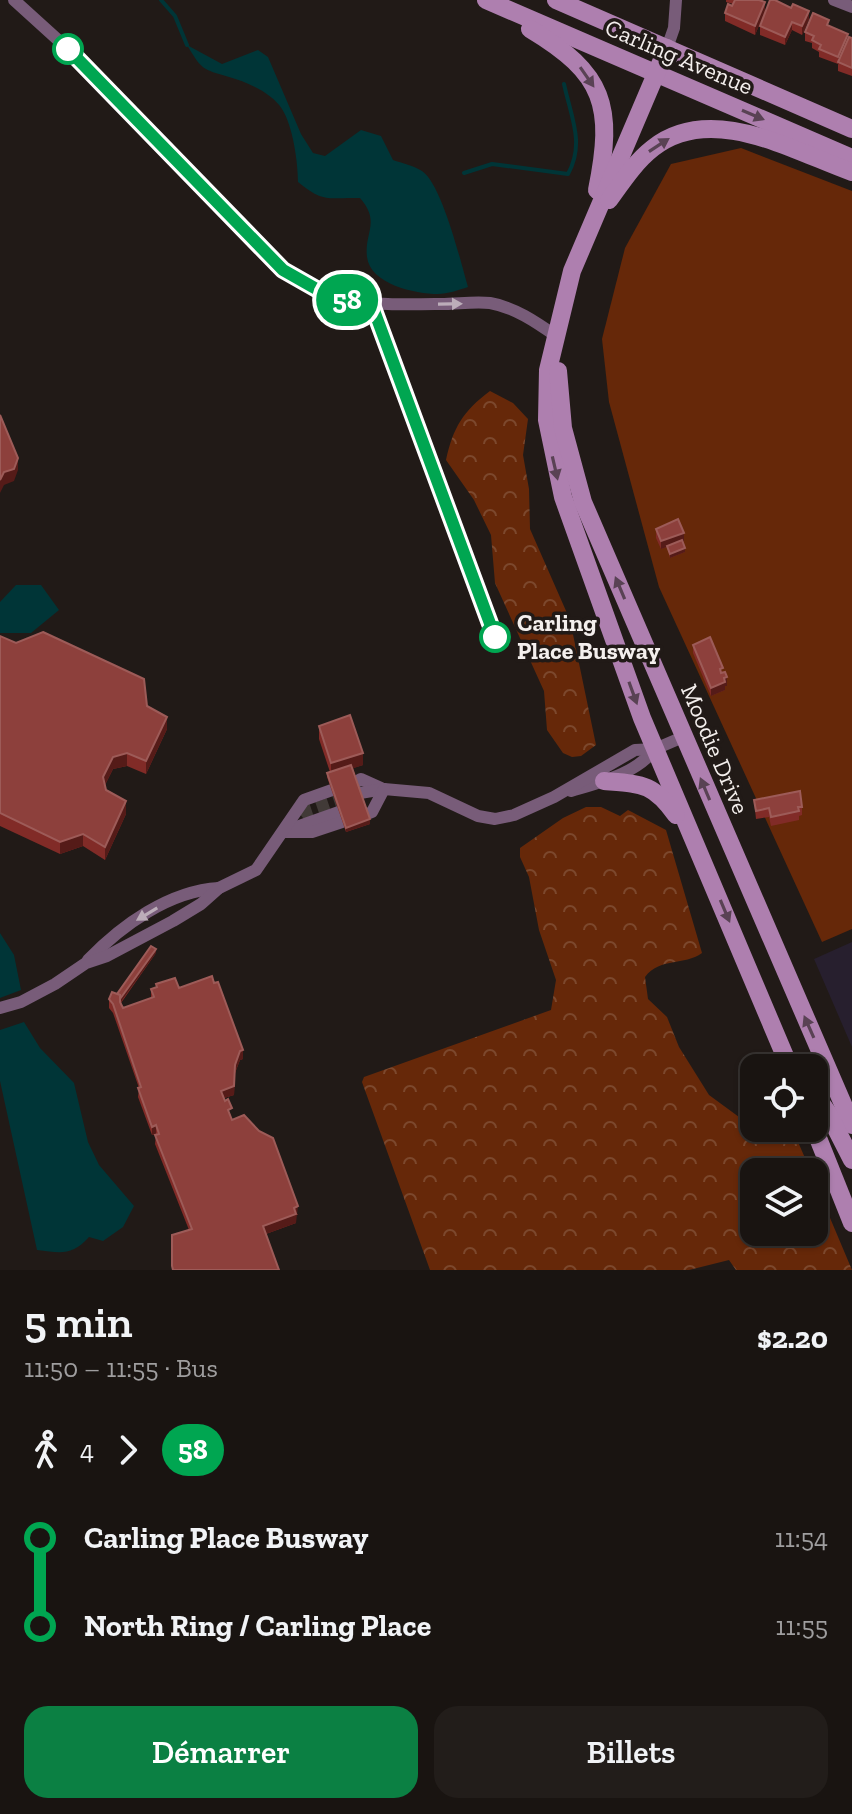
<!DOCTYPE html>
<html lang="fr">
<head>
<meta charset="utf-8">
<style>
	:root { --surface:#191411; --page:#221d1a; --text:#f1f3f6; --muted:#9f9e9f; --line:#373331; --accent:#0b8043 }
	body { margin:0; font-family:"Zilla Slab",serif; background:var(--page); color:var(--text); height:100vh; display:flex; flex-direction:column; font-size:30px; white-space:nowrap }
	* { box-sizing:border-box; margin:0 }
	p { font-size:26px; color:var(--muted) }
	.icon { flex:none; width:44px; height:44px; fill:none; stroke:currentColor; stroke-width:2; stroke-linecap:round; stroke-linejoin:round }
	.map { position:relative; height:1270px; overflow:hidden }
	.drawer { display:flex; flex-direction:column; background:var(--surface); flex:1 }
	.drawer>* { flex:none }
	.badge { padding:0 16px; border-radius:26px; font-size:28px; line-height:52px }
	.tools { position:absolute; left:740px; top:1054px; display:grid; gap:16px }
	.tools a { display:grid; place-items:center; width:88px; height:88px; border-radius:16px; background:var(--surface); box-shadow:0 2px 6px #0004,0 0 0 2px var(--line); font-size:40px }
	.map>.badge { position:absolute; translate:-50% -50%; box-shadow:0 0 0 4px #fff }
	.legs { display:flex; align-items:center; gap:12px; height:88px; padding:0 24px; font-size:26px }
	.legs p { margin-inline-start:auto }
	.headline { display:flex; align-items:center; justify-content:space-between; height:136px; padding:0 24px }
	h1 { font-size:44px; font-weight:600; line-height:60px }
	.button { display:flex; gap:16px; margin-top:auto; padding:16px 24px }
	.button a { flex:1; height:92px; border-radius:24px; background:var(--accent); color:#fff; font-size:32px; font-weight:600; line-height:92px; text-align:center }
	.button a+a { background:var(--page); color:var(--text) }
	ul { padding:0 24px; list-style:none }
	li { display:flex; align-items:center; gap:28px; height:88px; font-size:30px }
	li i { display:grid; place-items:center; width:12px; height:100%; margin:0 10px; background:currentColor }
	li i::after { content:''; width:20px; height:20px; margin:-10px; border:6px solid; border-radius:50%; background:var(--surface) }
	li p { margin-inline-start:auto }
	li:first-child i { background:linear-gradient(#0000 50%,currentColor 0) }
	li:last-child i { background:linear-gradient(currentColor 50%,#0000 0) }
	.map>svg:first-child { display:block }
	.commercial { fill:#271f2e }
	.grass { fill:#662809 }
	.forest { fill:url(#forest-crowns) }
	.water { fill:#003537 }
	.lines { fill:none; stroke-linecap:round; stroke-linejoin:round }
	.stream { stroke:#003537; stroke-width:4 }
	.minor-tunnel { stroke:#413a37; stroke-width:12; stroke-dasharray:12 6; stroke-linecap:butt }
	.minor { stroke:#785c79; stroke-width:12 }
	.secondary { stroke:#ae7faf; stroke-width:18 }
	.wall { fill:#812b27 }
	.shaded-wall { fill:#551b18 }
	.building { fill:#8d403c; stroke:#9d5b58; stroke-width:2 }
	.oneway { fill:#594254 }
	.oneway2 { fill:#bcadb9 }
	.line-1-casing { stroke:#fff; stroke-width:18 }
	.line-1 { stroke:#00a651; stroke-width:12 }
	.stop-1-dot { fill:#fff; stroke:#00a651; stroke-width:4 }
	.labels { text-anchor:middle; stroke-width:7; stroke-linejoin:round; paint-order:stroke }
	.street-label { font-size:24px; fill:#f4efed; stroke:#211a17 }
	.stop-label { font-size:24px; font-weight:bold; fill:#f4efed; stroke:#211a17; text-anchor:start }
</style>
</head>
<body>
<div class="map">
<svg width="852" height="1270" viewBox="0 0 852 1270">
	<defs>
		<pattern id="forest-crowns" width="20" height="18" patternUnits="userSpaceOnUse" patternTransform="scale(2)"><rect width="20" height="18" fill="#662809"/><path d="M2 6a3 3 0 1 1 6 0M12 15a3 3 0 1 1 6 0" fill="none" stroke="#7c482d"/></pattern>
	</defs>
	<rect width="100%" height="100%" fill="#211a17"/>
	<polygon class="commercial" points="852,942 852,1047 814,959"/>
	<polygon class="grass" points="741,148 852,191 852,929 822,942 659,587 609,402 602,339 625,248 671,164"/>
	<g class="forest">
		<path d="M490 391 513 403 528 419 523 455 529 489 530 529 570 620 596 745 581 756 572 757 563 753 547 730 544 691 495 583 491 535 474 500 446 460C453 428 463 411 490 391Z"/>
		<path d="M586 807H601L620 816 628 810 666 830 702 953C684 966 660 957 645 977L648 999 667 1017 679 1047 709 1095 754 1128H792L811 1172H754V1232H814V1180L852 1270H736L729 1260 689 1270H430L362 1082 364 1077 551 1010 556 980 539 930 529 877 520 857V848L563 818Z"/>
	</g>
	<g class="water">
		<path d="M187 45 222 64 258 50 268 57 301 134 313 153 325 156 361 130 381 136 393 160C402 163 414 166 422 171 442 184 461 263 468 287 459 290 447 294 438 294 415 294 370 284 367 257 364 233 381 222 360 198 328 197 325 204 298 182 298 163 293 126 282 109 272 93 247 82 229 77 202 69 202 70 187 45Z"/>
		<polygon points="16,585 41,585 59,610 31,633 0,633 0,602"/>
		<polygon points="0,933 14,955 21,990 0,998"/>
		<path d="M24 1022 40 1048 74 1083 88 1142 99 1165 134 1206 123 1227 103 1241 89 1237C72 1256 61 1253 37 1250L0 1081V1030Z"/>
	</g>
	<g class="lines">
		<g class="stream">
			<polyline points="161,0 175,16 187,45"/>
			<path d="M464 173 492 164 568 174C585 143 571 117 564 84"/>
		</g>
		<polyline class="minor-tunnel" points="288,828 308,811 349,797"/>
		<g class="minor">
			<path d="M14 0 68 49 268 258C327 307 368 305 441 304 457 304 475 301 490 303 514 307 536 322 556 336"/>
			<polyline points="834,0 852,7"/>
			<polyline points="667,48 674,28 676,0"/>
			<polyline points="356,782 361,779 381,788"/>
			<path d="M571 791C601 782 636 774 655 749"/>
			<polyline points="360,793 384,789 429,793 478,816 495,819 514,815 554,797 635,750 655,749 683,737"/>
			<polyline points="367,814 372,812 384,789"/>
			<polyline points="291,829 339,812"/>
			<polyline points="284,832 312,832 342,822"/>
			<path d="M88 960C122 925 169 891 219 888"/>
			<polyline points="0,1008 21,1002 55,984 86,963 107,956 173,921 201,904 219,888 256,870 304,800 332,790"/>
		</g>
		<g class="secondary">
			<polyline points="486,0 852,158"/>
			<polyline points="556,0 852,129"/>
			<path d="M530 29C605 74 614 106 597 190"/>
			<polyline points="667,48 572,271 548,370 547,420 563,497 642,718 790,1068"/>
			<path d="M609 200C622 182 635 162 653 148 711 102 793 151 852 172"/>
			<polyline points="558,371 563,428 583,502 852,1125"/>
			<path d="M604 781C642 784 653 783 676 815"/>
			<polyline points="814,1093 828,1113 852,1160"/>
			<polyline points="814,1128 852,1223"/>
		</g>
	</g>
	<g class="wall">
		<polygon points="726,0 759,0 765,11 755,35 725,21 725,13 733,4 726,2"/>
		<polygon points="809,19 802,35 792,30 785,45 760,35 760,26"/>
		<polygon points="829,26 848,40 852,38 852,76 838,71 838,64 819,57 819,52 812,48 812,43 805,41 805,32"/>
		<polygon points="656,529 684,541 682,542 685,552 670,558 667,547 661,549 656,538"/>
		<polygon points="0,636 147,706 167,729 146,774 127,766 113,769 105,785 106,790 126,814 105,860 83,846 60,854 0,826"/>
		<polygon points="693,645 723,672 727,686 725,686 725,690 711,696 693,653"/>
		<polygon points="319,726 363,765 353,768 370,824 346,832 327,777 327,773 330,772 319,739"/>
		<polygon points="754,800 802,807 802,815 799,816 799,820 771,826 769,817 756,819"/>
		<polygon points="156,953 121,1003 123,1008 151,998 151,989 156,987 156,984 179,988 243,1059 240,1060 235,1073 234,1095 224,1098 231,1117 298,1215 296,1215 296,1223 266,1234 279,1270 172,1270 172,1235 189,1230 155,1144 156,1134 152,1135 138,1097 139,1088 113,1013 109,1008 109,999 117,994"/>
	</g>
	<g class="shaded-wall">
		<polygon points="765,2 765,11 755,35 755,26"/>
		<polygon points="809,11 809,19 802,35 802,26"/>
		<polygon points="792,22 792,30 785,45 785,37"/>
		<polygon points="848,34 848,43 838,65 838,57"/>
		<polygon points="18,458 18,470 14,481 4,485 0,493 0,480 4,472"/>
		<polygon points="684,533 684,541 661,549 661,541"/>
		<polygon points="685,548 685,552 670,558 670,554"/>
		<polygon points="727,677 727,686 725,686 725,690 711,696 711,688"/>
		<polygon points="167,717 167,729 146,774 146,761"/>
		<polygon points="127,753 127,766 113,769 103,789 103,777 113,757"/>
		<polygon points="363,753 363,765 331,776 331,763"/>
		<polygon points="126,801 126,814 105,860 105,847"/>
		<polygon points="370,819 370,824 346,832 346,828"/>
		<polygon points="83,834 83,846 60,854 60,842"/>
		<polygon points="156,949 156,953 120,1003 120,1010 120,995"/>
		<polygon points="243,1050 243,1059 240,1060 235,1073 234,1095 221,1099 221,1091 240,1051"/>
		<polygon points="156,1125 156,1134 152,1135 152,1127"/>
		<polygon points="298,1206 296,1223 263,1235 263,1226"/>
	</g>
	<g class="building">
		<polygon points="735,0 759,0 765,2 755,26 725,13 728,4 732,6"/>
		<polygon points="770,0 775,0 791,8 793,4 809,11 802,26 792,22 785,37 760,26"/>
		<polygon points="813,13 829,20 827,25 848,34 838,57 819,49 821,45 812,40 814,36 805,32"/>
		<polygon points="849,37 852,38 852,68 838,62"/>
		<polygon points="0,415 18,458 14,469 4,472 0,480"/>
		<polygon points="678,519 684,533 661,541 656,529"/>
		<polygon points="682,540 685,548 670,554 667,546"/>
		<polygon points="43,632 144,679 147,706 167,717 146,761 127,753 113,757 103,777 106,790 126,801 105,847 83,834 60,842 0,813 0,636 16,643"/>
		<polygon points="710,637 723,668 720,669 721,673 725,672 727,677 724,678 725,682 711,688 693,645"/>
		<polygon points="350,715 363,753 331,763 319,726"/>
		<polygon points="351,765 370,819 346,828 327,773"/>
		<polygon points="800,791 802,807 798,807 799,811 771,817 769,808 756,811 754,800"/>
		<polygon points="151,946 156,949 120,999 120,995 117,994"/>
		<polygon points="212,976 214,983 218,982 243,1050 240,1051 235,1065 234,1086 221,1091 225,1101 228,1099 232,1108 228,1110 232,1120 244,1115 259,1131 273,1138 298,1206 294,1208 296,1214 263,1226 279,1270 173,1270 172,1266 172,1235 192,1229 155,1135 159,1134 156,1125 152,1127 138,1088 141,1087 113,1004 109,999 112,992 120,995 120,1002 123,1008 154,997 151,989 157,987 156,984 175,978 179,988"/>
	</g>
	<defs><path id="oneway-solid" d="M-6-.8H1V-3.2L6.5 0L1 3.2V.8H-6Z" transform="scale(2)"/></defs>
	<g class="oneway">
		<use href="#oneway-solid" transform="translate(587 77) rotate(55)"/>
		<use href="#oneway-solid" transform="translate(753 115) rotate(23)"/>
		<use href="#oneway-solid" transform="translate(659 145) rotate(-33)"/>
		<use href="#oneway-solid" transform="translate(555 468) rotate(77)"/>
		<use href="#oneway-solid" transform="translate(620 588) rotate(-113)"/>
		<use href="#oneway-solid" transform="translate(633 693) rotate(70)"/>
		<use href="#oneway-solid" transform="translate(705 789) rotate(-113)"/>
		<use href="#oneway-solid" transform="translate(725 911) rotate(67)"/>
		<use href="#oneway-solid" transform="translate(809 1027) rotate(-114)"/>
	</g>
	<g class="oneway2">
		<use href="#oneway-solid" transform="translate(450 304) rotate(-1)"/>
		<use href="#oneway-solid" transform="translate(147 914) rotate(149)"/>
	</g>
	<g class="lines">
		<defs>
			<polyline id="line-1" points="68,49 283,270 327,295 372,305 495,637"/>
		</defs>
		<use href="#line-1" class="line-1-casing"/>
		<use href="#line-1" class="line-1"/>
	</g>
	<g class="stop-1-dot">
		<circle cx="68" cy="49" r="14"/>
		<circle cx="495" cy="637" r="14"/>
	</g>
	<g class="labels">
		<g class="street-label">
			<text transform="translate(679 57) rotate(23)" y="8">Carling Avenue</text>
			<text transform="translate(715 749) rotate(67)" y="8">Moodie Drive</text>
		</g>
		<g class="stop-label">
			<text x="517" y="631">Carling<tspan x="517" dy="28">Place Busway</tspan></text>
		</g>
	</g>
</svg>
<div class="tools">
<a><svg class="icon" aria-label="locate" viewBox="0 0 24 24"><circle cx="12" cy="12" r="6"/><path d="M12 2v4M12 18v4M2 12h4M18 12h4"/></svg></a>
<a><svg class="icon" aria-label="layers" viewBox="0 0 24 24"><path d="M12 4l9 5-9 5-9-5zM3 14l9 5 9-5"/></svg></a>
</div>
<b class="badge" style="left:347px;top:300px;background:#00a651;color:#fff">58</b>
</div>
<section class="drawer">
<div class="headline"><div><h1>5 min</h1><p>11:50 – 11:55 · Bus</p></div><b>$2.20</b></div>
<div class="legs"><svg class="icon" aria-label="walk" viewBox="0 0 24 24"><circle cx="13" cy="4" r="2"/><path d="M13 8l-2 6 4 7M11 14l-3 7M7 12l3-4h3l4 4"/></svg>4<svg class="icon" aria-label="forward" viewBox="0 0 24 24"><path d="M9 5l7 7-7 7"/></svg><b class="badge" style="background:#00a651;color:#fff">58</b></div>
<ul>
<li><i style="color:#00a651"></i><b>Carling Place Busway</b><p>11:54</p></li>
<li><i style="color:#00a651"></i><b>North Ring / Carling Place</b><p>11:55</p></li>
</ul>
<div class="button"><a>Démarrer</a><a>Billets</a></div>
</section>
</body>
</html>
